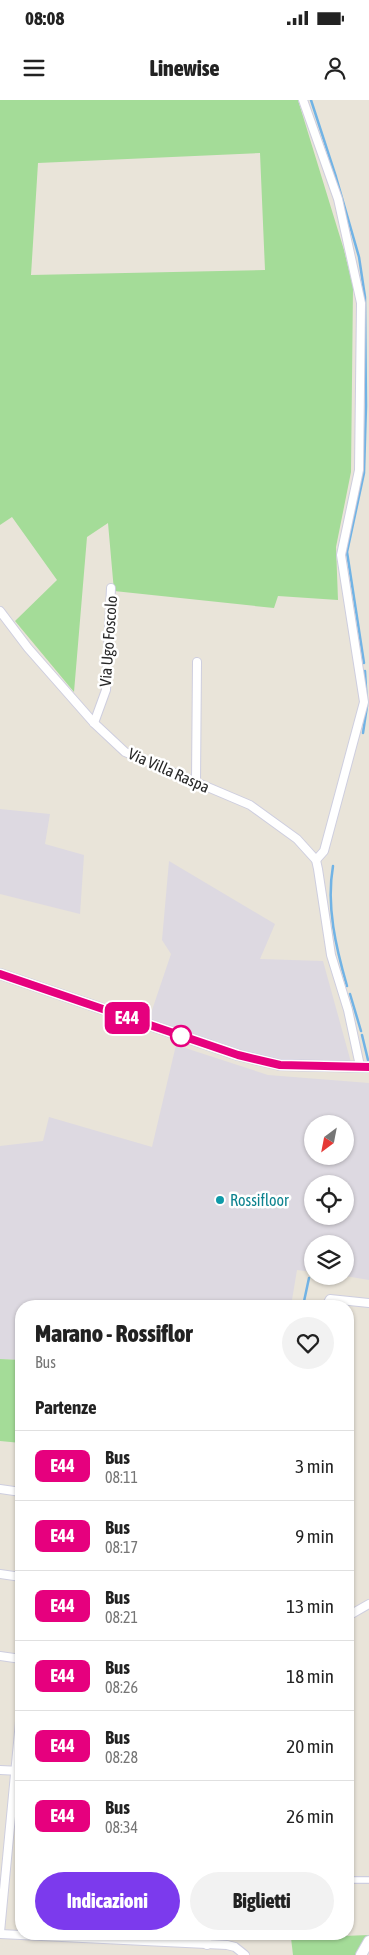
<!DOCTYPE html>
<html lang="it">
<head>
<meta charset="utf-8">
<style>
	:root { --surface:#fff; --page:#f2f2f2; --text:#222; --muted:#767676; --line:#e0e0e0; --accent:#7c3aed }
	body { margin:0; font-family:"Asap Condensed",sans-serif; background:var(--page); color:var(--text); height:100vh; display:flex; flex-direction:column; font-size:19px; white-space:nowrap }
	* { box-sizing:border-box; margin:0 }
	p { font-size:16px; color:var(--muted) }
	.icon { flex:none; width:28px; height:28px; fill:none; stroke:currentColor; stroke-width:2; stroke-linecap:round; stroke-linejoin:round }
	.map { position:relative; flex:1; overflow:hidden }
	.panel { position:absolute; left:15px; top:1200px; width:339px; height:640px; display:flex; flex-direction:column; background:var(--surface); border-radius:20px; box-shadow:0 1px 4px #0004 }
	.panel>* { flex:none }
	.badge { padding:0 10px; border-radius:8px; font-size:18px; line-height:32px }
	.needle { width:32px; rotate:212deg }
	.buttons { position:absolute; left:304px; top:1015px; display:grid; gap:10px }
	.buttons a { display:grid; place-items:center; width:50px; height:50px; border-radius:50%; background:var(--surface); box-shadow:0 1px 4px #0004; font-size:25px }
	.map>.badge { position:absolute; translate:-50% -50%; box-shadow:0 0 0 2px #fff }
	h2 { padding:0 20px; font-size:19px; line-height:45px }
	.round { display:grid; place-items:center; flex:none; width:52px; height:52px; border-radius:26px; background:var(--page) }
	.summary { display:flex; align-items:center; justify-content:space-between; height:85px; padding:0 20px }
	h1 { font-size:24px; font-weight:800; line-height:38px }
	.cta { display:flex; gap:10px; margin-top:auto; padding:10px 20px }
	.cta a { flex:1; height:58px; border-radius:30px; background:var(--accent); color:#fff; font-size:20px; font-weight:800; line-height:58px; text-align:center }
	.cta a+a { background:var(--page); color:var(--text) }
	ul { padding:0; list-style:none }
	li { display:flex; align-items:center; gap:15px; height:70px; padding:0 20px; border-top:1px solid var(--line) }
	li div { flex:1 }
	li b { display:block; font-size:19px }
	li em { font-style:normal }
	li .badge { min-width:55px; font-weight:700; text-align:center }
	.status { display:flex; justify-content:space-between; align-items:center; height:35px; padding:0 25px; background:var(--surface); direction:ltr }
	.status svg { height:14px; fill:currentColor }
	header { display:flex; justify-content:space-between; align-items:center; height:65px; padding:0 20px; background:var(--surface); font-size:22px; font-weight:800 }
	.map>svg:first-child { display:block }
	.industrial { fill:#ddd9e1; fill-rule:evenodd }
	.green { fill:#a4dc98; fill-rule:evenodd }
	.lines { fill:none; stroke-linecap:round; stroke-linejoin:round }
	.stream { stroke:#71b3e5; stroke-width:2.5 }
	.pedestrian-casing { stroke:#cecedf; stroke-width:8 }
	.minor-casing { stroke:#cecedf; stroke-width:10 }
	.tertiary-casing { stroke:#cecedf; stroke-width:12 }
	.pedestrian { stroke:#fff; stroke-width:5.5 }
	.minor { stroke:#fff; stroke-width:8 }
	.tertiary { stroke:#fff; stroke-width:10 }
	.line-casing { stroke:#fff; stroke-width:11 }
	.line { stroke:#e6007e; stroke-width:8 }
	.stop-dot { fill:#fff; stroke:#e6007e; stroke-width:2.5 }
	.culture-dot { fill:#0f9aa8; stroke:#fff; stroke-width:2 }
	.labels { text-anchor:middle; stroke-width:5; stroke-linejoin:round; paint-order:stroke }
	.street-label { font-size:16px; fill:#272727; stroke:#fff }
	.culture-label { font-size:16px; fill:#0d838f; stroke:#fff; text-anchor:start }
</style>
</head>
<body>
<div class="status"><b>08:08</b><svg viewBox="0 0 49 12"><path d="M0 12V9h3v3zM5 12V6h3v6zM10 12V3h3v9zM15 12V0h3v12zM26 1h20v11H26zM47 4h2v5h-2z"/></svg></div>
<header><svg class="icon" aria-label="menu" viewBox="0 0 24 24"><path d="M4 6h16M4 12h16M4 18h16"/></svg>Linewise<svg class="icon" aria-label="person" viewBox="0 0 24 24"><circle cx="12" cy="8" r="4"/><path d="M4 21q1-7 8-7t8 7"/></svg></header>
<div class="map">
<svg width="369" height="1855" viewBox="0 0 369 1855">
	<rect width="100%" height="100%" fill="#e9e4d9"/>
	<g class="industrial">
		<polygon points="0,709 50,714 45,744 84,755 80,814 0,794"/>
		<polygon points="169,761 275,824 260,859 323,861 352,966 272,960 149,919 171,854 162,840"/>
		<path d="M176 945 268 975 369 983V1180L345 1176V1144H312V1172L297 1170 291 1206H21V1260L0 1259V1046L43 1041 49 1017 152 1047ZM312 1024H345V1056H312ZM312 1084H345V1116H312Z"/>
	</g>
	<g class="green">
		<path d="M0 0H298L344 150 353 187 351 372 336 447 338 500 278 496 274 508 114 491 108 423 87 437 74 592 15 521 57 480 12 417 0 425ZM260 53 265 170 31 175 38 63Z"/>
		<polygon points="0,1259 21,1260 21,1343 0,1341"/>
		<polygon points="369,1835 357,1855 293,1855 291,1838"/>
	</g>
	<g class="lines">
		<g class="stream">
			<polyline points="311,0 336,77 359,157 365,197 366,306 364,373 347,452 364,563"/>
			<polyline points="363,633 367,606 365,571"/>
			<path d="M333 766C326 806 336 848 347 886"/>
			<polyline points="350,894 361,931"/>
			<polyline points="362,935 368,960"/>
			<polyline points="303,1206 309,1178"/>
		</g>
		<defs>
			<polyline id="pedestrian" points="348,1780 369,1780"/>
			<g id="minor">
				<polyline points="303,0 338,99 361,203 359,370 341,455 364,602 324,751 316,760"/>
				<polyline points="0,511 28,548 94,623 125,652 250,705 297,739 316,760 318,769 331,855 348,910 360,966"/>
				<polyline points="94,623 106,590 111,488"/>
				<polyline points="196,682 197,562"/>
				<polyline points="326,1206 330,1199 369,1203"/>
				<polyline points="0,1389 21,1392"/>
				<polyline points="0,1474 21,1477"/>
				<polyline points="348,1516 369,1504"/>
				<polyline points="0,1556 21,1559"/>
				<polyline points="0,1670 21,1671"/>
				<polyline points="0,1832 21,1611"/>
				<polyline points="0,1834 227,1845 235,1847 245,1855"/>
				<polyline points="207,1845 207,1834"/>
			</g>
			<g id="tertiary">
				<polyline points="0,874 238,955 280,965 369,967"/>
				<polyline points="361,1855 369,1841"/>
			</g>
		</defs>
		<use href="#pedestrian" class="pedestrian-casing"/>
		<use href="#minor" class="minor-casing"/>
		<use href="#tertiary" class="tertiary-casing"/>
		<use href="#pedestrian" class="pedestrian"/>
		<use href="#minor" class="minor"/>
		<use href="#tertiary" class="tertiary"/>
	</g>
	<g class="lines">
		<defs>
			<polyline id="line" points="0,874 238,955 280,965 369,967"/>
		</defs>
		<use href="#line" class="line-casing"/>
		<use href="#line" class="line"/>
	</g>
	<circle class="stop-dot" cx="181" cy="936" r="10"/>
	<circle class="culture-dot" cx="220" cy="1100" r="5"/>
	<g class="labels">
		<g class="street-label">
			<text transform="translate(108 541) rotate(-86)" y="6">Via Ugo Foscolo</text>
			<text transform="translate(169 670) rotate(24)" y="6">Via Villa Raspa</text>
		</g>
		<g class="culture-label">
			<text x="230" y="1106">Rossifloor</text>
		</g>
	</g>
</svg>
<div class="buttons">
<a><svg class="needle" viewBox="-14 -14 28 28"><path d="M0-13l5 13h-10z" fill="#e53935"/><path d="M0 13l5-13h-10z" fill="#767676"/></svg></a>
<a><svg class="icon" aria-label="locate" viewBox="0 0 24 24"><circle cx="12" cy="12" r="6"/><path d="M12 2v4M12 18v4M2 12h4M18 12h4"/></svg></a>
<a><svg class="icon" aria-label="layers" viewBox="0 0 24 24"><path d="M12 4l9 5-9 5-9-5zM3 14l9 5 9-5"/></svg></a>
</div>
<b class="badge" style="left:127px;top:918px;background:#e6007e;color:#fff">E44</b>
<section class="panel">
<div class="summary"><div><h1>Marano - Rossiflor</h1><p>Bus</p></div><a class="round"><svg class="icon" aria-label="heart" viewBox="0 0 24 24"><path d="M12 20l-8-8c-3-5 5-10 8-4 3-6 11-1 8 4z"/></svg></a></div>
<h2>Partenze</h2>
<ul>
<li><span class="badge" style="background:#e6007e;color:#fff">E44</span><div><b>Bus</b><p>08:11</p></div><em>3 min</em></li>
<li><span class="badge" style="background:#e6007e;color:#fff">E44</span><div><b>Bus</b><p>08:17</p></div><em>9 min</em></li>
<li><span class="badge" style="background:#e6007e;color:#fff">E44</span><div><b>Bus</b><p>08:21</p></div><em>13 min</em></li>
<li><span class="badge" style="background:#e6007e;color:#fff">E44</span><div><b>Bus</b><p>08:26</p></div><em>18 min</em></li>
<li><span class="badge" style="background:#e6007e;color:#fff">E44</span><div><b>Bus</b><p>08:28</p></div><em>20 min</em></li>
<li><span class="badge" style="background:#e6007e;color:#fff">E44</span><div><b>Bus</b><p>08:34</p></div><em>26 min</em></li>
</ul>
<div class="cta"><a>Indicazioni</a><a>Biglietti</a></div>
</section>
</div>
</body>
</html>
